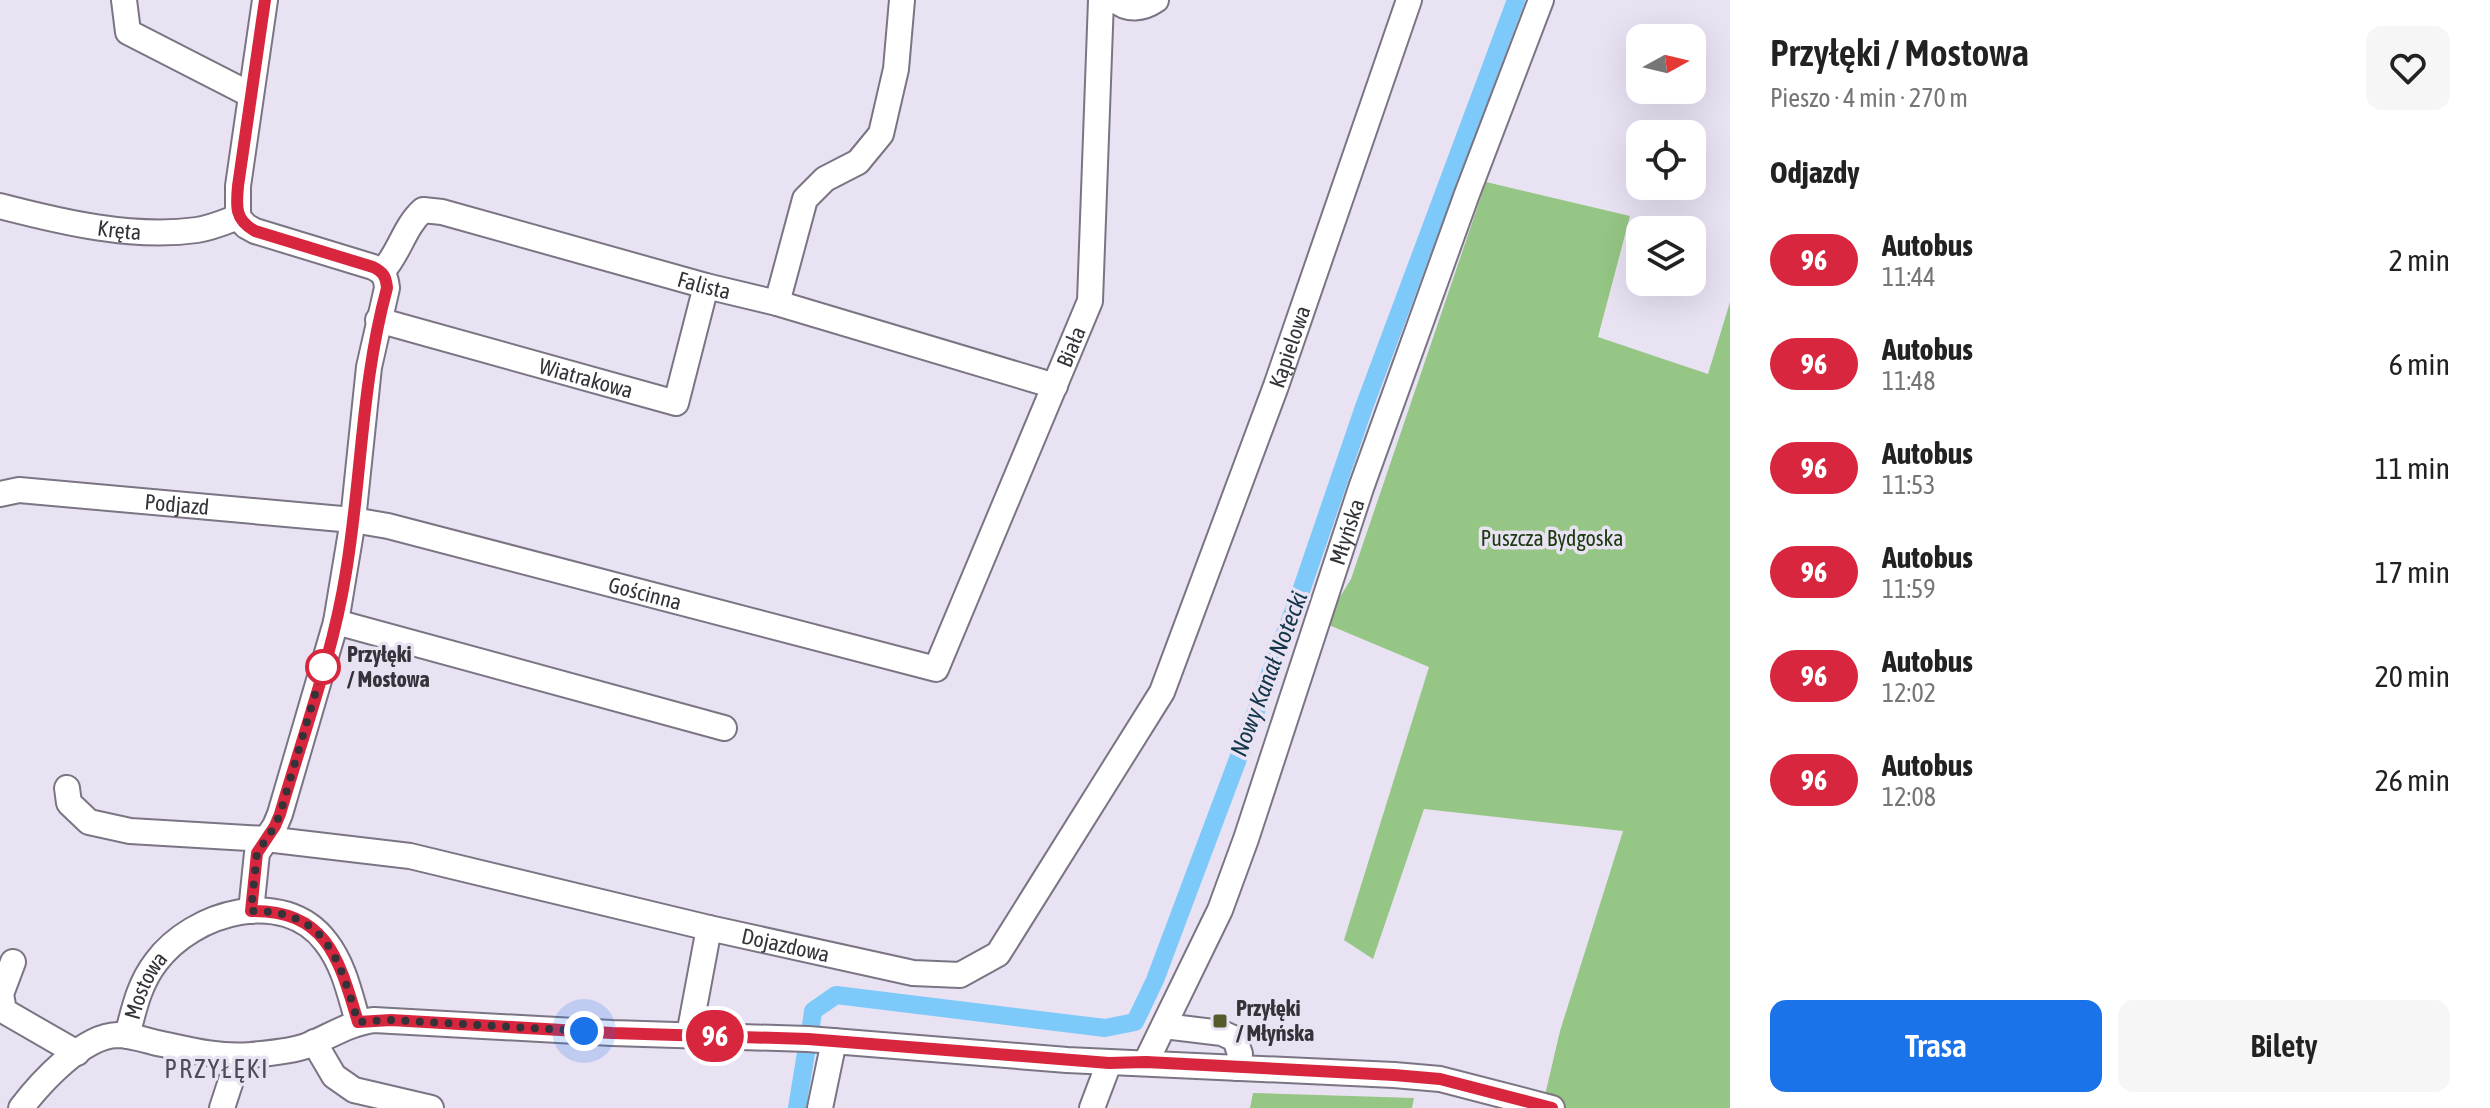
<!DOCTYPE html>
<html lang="pl">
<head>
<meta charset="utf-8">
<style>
	:root { --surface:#fff; --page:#f6f6f6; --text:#222; --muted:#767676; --accent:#1a73e8 }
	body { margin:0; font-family:"Asap Condensed",sans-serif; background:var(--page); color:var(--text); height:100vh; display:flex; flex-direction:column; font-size:30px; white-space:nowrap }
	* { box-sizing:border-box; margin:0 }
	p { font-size:26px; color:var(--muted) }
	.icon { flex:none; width:44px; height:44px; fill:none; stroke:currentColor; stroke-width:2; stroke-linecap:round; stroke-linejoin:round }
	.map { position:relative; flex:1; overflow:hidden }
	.sheet { display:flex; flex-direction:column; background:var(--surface); width:760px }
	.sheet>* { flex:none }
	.badge { padding:0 16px; border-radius:26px; font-size:28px; line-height:52px }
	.needle { width:52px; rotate:82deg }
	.controls { position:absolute; left:1626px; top:24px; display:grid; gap:16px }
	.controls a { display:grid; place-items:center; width:80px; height:80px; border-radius:16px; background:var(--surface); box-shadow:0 8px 32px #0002; font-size:40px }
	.you { position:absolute; width:40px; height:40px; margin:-20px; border:6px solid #fff; border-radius:50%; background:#1a73e8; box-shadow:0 0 0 12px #1a73e833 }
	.map>.badge { position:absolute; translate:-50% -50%; box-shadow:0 0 0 4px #fff }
	h2 { padding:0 40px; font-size:30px; line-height:72px }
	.round { display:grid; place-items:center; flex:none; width:84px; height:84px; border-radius:16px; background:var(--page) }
	.summary { display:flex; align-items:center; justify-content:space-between; height:136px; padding:0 40px }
	h1 { font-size:38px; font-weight:600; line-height:60px }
	.primary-button { display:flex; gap:16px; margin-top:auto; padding:16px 40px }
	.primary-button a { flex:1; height:92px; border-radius:16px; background:var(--accent); color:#fff; font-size:32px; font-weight:600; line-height:92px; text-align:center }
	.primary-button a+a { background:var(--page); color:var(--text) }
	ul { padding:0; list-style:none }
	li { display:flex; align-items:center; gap:24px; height:104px; padding:0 40px }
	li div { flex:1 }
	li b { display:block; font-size:30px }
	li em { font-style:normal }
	li .badge { min-width:88px; font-weight:700; text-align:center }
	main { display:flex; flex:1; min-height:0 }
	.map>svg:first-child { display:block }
	.forest { fill:#95c685 }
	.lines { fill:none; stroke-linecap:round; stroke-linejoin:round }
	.canal { stroke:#7dc9fa; stroke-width:18 }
	.minor-casing { stroke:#7a7483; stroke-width:28 }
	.minor { stroke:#fff; stroke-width:24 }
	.line-casing { stroke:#fff; stroke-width:18 }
	.line { stroke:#d7263d; stroke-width:12 }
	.walk { stroke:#353339; stroke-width:8; stroke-dasharray:0 14.4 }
	.stop-dot { fill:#fff; stroke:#d7263d; stroke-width:4 }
	.poi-dot { fill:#555b29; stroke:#e9e2f3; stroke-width:3 }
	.labels { text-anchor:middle; stroke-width:7; stroke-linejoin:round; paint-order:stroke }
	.street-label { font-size:22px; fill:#353339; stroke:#e9e2f3 }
	.park-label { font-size:22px; fill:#1b3a0e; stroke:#e9e2f3 }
	.stop-label { font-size:22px; font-weight:bold; fill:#353339; stroke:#e9e2f3; text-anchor:start }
	.poi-label { font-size:22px; font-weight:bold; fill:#353339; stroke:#e9e2f3; text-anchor:start }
	.water-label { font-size:24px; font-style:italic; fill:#14364a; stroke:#e9e2f3 }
	.quarter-label { font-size:26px; letter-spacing:2px; fill:#504b59; stroke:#e9e2f3 }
</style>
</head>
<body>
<main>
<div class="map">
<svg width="1730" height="1108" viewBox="0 0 1730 1108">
	<rect width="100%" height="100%" fill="#e9e2f3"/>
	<g class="forest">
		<polygon points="1486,182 1630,216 1598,337 1708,374 1730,302 1730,1108 1542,1108 1560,1031 1623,831 1424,809 1373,959 1344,940 1429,667 1324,623 1351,579"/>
		<polygon points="1253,1093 1414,1098 1412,1108 1250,1108"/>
	</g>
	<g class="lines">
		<g class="canal">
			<polyline points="811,1026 813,1011 836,995 1105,1028 1135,1022 1155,980 1301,591 1364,407 1516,0"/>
			<polyline points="797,1108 806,1053"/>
		</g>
		<defs>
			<g id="minor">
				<polyline points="124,0 128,32 251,95"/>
				<path d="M1115 0C1127 11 1143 9 1156 0"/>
				<path id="s1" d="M0 206C62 222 132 239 197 230 211 228 225 222 238 217"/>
				<path d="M238 217 246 226 255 231 373 267C383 272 386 276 387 288L369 367 353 520 336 622 280 814 275 826 257 853 251 911"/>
				<polyline points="238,217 238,186 265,0"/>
				<path id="s2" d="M382 272C400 252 404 227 423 210L442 212 706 286 777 303 1055 386"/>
				<polyline points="777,303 805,199 825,179 858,162 881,134 896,69 902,0"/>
				<path id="s3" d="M378 320 676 403 706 286"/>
				<path id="s4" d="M0 494 19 490 353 520 388 526 936 669 1090 301 1101 0"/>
				<polyline points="336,622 724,728"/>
				<path id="s5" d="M67 788 69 803 89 822 130 831 266 839 410 856 709 928 913 973 960 975 998 954 1162 692 1276 386 1409 0"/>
				<polyline points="13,962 1,994 4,1011 77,1053"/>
				<polyline points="1164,1026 1222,1033 1235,1039 1240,1054 1237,1068"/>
				<polyline points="689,1035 709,928"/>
				<path id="s6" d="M127 1036C134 1009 139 984 156 962 193 912 284 886 326 942 344 965 350 995 358 1022"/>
				<polyline points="314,1042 334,1076 354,1090 431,1108"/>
				<path id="s7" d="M1146 1062 1220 910 1246 839 1361 488 1467 194 1541 0"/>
				<path d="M21 1108C41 1082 83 1036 117 1035 129 1035 142 1039 153 1042 186 1049 217 1058 251 1055 268 1053 289 1052 306 1046 329 1037 349 1023 374 1020L612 1033 808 1039 1067 1060 1394 1075 1440 1079 1552 1108"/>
				<polyline points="222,1108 239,1056"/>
				<polyline points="820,1108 834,1041"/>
				<polyline points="1092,1108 1109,1063"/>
			</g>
		</defs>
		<use href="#minor" class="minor-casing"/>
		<use href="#minor" class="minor"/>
	</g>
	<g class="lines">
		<defs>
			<path id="line" d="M265 0 238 186C236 207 235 220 255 231L373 267C383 272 386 276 387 288 361 384 362 476 346 572 333 654 303 735 280 814L275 826 257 853 251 911C327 910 339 959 358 1022L391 1020 612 1033 808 1039 1109 1063 1146 1062 1394 1075 1440 1079 1552 1108"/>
		</defs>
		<use href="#line" class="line-casing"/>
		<use href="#line" class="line"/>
		<path class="walk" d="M323 667 280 814 275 826 257 853 251 911C327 910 339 959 358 1022L391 1020 584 1031"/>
	</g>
	<circle class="stop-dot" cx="323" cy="667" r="16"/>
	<rect class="poi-dot" x="1212" y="1013" width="16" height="16" rx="4"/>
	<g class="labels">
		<g class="street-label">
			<text dy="8" stroke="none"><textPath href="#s1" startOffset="122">Kręta</textPath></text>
			<text dy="8" stroke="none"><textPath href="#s2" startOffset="366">Falista</textPath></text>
			<text dy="8" stroke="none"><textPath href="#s4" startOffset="1306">Biała</textPath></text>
			<text dy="8" stroke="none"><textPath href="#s5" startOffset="1650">Kąpielowa</textPath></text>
			<text dy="8" stroke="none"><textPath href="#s3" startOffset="216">Wiatrakowa</textPath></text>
			<text dy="8" stroke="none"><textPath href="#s4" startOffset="178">Podjazd</textPath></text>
			<text dy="8" stroke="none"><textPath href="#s7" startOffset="568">Młyńska</textPath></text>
			<text dy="8" stroke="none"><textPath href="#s4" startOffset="656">Gościnna</textPath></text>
			<text dy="8" stroke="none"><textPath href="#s5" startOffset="752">Dojazdowa</textPath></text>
			<text dy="8" stroke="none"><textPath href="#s6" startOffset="54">Mostowa</textPath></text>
		</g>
		<g class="park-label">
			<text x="1552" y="546">Puszcza Bydgoska</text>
		</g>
		<g class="stop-label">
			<text x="347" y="662">Przyłęki<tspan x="347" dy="25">/ Mostowa</tspan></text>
		</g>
		<g class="poi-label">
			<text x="1236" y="1016">Przyłęki<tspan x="1236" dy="25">/ Młyńska</tspan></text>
		</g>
		<g class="water-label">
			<text transform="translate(1269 674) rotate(-69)" y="8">Nowy Kanał Notecki</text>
		</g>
		<g class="quarter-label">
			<text x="217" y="1078">PRZYŁĘKI</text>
		</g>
	</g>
</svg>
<div class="controls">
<a><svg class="needle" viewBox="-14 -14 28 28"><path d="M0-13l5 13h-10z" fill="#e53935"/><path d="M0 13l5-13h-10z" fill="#767676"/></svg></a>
<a><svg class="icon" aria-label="locate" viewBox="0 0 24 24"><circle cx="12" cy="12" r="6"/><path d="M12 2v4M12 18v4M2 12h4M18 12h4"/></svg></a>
<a><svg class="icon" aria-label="layers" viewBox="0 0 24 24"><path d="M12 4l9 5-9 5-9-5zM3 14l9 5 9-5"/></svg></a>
</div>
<div class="you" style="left:584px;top:1031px"></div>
<b class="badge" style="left:715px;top:1036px;background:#d7263d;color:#fff">96</b>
</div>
<section class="sheet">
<div class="summary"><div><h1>Przyłęki / Mostowa</h1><p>Pieszo · 4 min · 270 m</p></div><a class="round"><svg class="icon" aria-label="heart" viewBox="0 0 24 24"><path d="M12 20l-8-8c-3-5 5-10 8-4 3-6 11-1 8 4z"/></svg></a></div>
<h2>Odjazdy</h2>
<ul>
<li><span class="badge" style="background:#d7263d;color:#fff">96</span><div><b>Autobus</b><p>11:44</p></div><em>2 min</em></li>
<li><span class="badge" style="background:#d7263d;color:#fff">96</span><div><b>Autobus</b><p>11:48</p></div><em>6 min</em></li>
<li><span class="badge" style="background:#d7263d;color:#fff">96</span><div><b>Autobus</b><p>11:53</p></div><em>11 min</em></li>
<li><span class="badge" style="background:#d7263d;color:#fff">96</span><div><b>Autobus</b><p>11:59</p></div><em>17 min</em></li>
<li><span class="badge" style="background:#d7263d;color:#fff">96</span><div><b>Autobus</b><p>12:02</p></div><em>20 min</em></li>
<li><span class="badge" style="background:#d7263d;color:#fff">96</span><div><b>Autobus</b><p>12:08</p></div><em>26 min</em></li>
</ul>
<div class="primary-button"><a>Trasa</a><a>Bilety</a></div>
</section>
</main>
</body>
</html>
